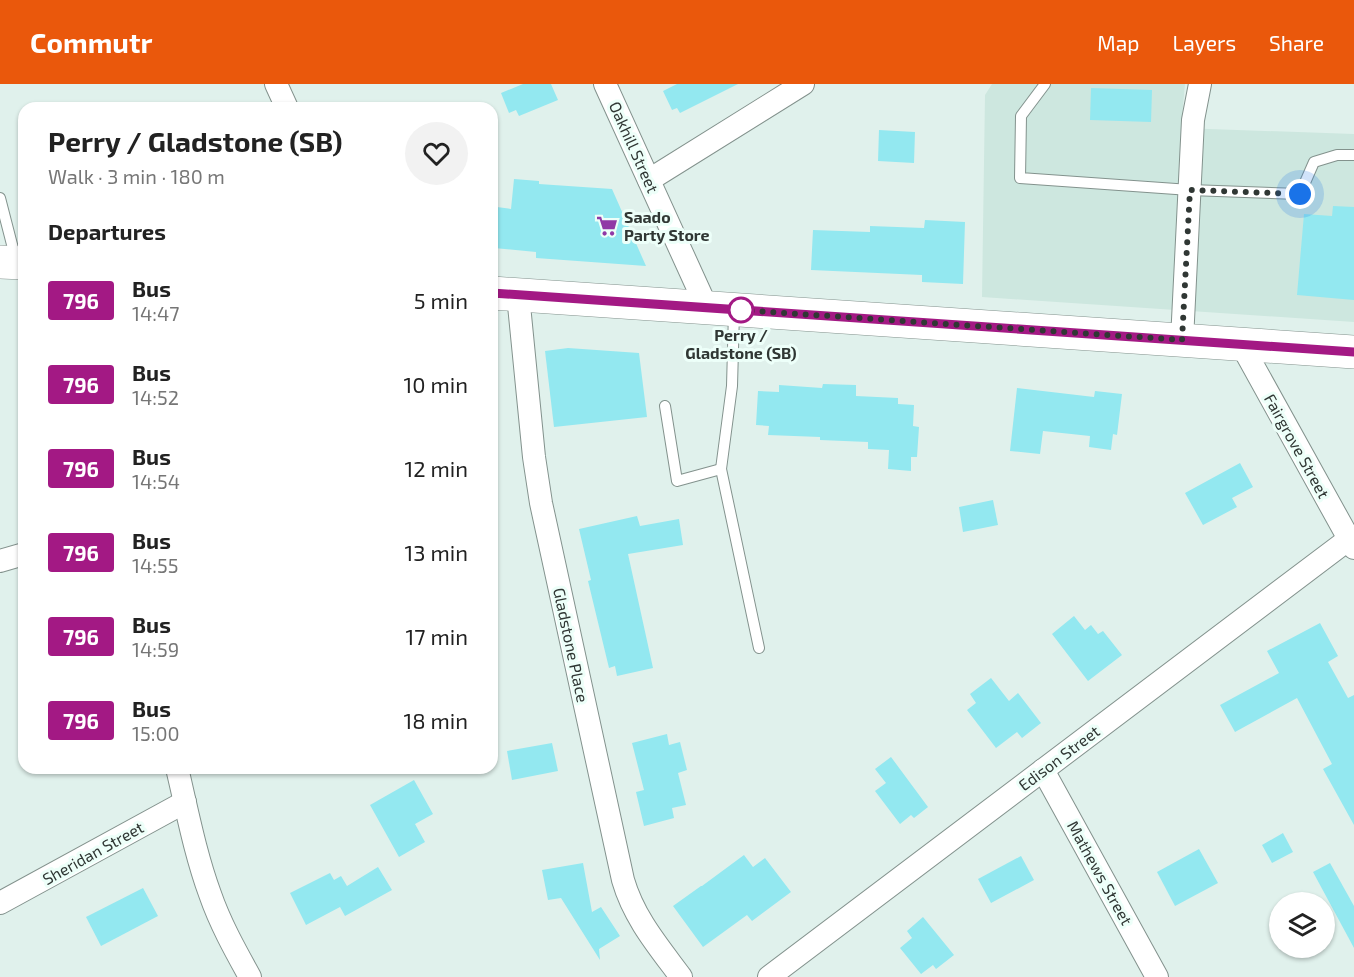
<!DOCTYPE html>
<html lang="en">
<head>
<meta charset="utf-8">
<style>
	:root { --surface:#fff; --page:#f2f2f2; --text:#222; --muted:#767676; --accent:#ea580c }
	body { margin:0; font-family:"Exo 2",sans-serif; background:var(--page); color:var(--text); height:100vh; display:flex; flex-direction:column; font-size:22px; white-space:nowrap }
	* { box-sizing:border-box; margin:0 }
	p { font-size:20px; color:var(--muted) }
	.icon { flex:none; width:33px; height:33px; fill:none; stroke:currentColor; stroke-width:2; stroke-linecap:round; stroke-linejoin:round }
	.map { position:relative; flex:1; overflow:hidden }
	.sheet { position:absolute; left:18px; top:18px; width:480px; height:672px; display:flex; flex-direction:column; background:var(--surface); border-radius:18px; box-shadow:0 2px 4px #0004 }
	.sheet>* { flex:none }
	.badge { padding:0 12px; border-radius:4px; font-size:21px; line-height:39px }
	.fabs { position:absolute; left:1269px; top:808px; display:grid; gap:12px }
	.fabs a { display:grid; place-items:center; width:66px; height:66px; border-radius:50%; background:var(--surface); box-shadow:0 2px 4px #0004; font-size:30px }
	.you { position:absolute; width:30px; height:30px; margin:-15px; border:4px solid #fff; border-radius:50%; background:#1a73e8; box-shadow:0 0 0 9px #1a73e833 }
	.map>.badge { position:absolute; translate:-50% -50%; box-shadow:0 0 0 3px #fff }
	h2 { padding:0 30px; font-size:22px; line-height:54px }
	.round { display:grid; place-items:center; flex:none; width:63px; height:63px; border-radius:32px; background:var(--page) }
	.headline { display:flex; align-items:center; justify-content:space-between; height:102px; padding:0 30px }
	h1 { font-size:28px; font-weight:700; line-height:45px }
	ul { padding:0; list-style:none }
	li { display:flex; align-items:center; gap:18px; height:84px; padding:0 30px }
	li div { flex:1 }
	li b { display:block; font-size:22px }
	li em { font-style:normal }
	li .badge { min-width:66px; font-weight:700; text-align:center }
	header { display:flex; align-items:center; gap:36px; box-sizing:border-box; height:84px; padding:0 30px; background:var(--accent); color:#fff }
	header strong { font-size:28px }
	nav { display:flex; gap:33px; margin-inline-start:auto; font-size:21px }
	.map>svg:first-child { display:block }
	.built { fill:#cde7df }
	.building { fill:#93e8f0 }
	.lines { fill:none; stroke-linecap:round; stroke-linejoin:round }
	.lane-casing { stroke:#83928d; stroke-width:12 }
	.street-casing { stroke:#83928d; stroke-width:24 }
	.primary-casing { stroke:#83928d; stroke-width:34 }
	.lane { stroke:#fff; stroke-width:10 }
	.street { stroke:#fff; stroke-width:22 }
	.primary { stroke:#fff; stroke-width:33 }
	.line-casing { stroke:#fff; stroke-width:14 }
	.line { stroke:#a31984; stroke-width:9 }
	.walk { stroke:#303734; stroke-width:6; stroke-dasharray:0 10.8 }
	.stop-dot { fill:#fff; stroke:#a31984; stroke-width:3 }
	.labels { text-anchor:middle; stroke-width:6; stroke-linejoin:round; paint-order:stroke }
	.street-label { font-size:16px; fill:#303734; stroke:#edfff9 }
	.poi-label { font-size:16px; font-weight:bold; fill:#303734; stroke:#edfff9; text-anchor:start }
	.stop-label { font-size:16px; font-weight:bold; fill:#303734; stroke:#edfff9 }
</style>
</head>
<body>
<header>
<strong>Commutr</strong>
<nav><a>Map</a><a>Layers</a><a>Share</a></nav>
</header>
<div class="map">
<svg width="1354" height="893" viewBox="0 0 1354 893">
	<rect width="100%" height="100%" fill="#e0f1ec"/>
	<polygon class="built" points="992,0 1185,0 1181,44 1354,50 1354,238 982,213 985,11"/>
	<g class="building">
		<polygon points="523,0 551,0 558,16 519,32 516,26 509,29 501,9"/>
		<polygon points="677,0 738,0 680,29 677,24 672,26 663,7"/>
		<polygon points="1091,4 1152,6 1151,38 1090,36"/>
		<polygon points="879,46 915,48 914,79 878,77"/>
		<polygon points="514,95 539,97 539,100 612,105 646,182 536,174 536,168 494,164 497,123 511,125"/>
		<polygon points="1333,122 1354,123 1354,216 1297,211 1304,130 1332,132"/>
		<polygon points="925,136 965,138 963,200 922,198 922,191 811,186 813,146 870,148 870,142 924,144"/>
		<polygon points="568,264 639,269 647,333 554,343 545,267"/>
		<polygon points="823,300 856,301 856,312 898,314 898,320 914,321 913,342 919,343 917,373 911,373 911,387 888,385 889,366 868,365 868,358 820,356 820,353 768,351 769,342 756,341 758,307 779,308 779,301 822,304"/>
		<polygon points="1017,304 1094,313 1095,307 1122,310 1117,351 1113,350 1111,366 1089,363 1090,352 1043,347 1040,370 1010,367"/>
		<polygon points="1240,379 1253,403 1232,414 1237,423 1203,441 1185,409"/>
		<polygon points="993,416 998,441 963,448 959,423"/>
		<polygon points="637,432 640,442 679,435 683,461 628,470 653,584 617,592 615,582 609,584 588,497 591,496 579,445"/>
		<polygon points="1074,532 1085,546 1091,541 1098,550 1103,547 1122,571 1088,597 1052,550"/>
		<polygon points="1320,539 1338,572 1328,578 1348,614 1354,611 1354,741 1323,685 1332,680 1297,614 1235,648 1220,621 1279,589 1267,567"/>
		<polygon points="991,594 1009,617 1018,609 1041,639 1022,654 1017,648 996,664 967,626 976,619 970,610"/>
		<polygon points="667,650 669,661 680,658 687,686 678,689 686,721 672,724 674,734 644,742 636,708 644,706 632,659"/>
		<polygon points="552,659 558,687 512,696 507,667"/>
		<polygon points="891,673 928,723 914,734 911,731 900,740 875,707 886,699 875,685"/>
		<polygon points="414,696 433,730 415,740 425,758 399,773 370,721"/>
		<polygon points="1283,749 1293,768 1272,779 1262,761"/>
		<polygon points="1199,765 1218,799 1175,822 1157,788"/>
		<polygon points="744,771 753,783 765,774 791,808 752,837 747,831 703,863 673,822 701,802 702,802"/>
		<polygon points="1021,772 1034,796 991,819 978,795"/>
		<polygon points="583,779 592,828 601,823 620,852 599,865 600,876 561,814 548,816 542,786"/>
		<polygon points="1330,779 1354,822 1354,864 1313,788"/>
		<polygon points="378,783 392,806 345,832 340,823 306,841 290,809 330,789 334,796 341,792 347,802"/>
		<polygon points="143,804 158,832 101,862 86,833"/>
		<polygon points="923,833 954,871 936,885 933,881 921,890 900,864 912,854 907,847"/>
	</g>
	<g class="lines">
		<defs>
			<g id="lane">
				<polyline points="1045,0 1021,32 1020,94 1190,106 1300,110 1314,78 1337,71 1354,71"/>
				<polyline points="0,114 16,176"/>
				<polyline points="734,228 732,302 721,385 759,564"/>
				<polyline points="665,322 677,397 721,385"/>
			</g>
			<g id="street">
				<polyline points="276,0 287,24"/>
				<polyline points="605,0 707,224"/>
				<polyline points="649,96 803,0"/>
				<path d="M518 211 534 373 541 419 623 796C634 834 658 862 681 893"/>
				<polyline points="1182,256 1193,36 1200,0"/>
				<polyline points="1241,260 1354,464"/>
				<polyline points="0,477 24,470"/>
				<path d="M177 684C187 726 195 769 210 810 220 839 235 866 250 893"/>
				<polyline points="1043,686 1157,893"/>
				<polyline points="0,819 185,718"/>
				<polyline points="769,893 1349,455"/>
			</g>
			<g id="primary">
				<polyline points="0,178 24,179"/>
				<polyline points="492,209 1354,268"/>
			</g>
		</defs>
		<use href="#lane" class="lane-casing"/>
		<use href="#street" class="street-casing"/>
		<use href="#primary" class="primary-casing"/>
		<use href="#lane" class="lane"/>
		<use href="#street" class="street"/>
		<use href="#primary" class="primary"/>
	</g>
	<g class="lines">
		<defs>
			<polyline id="line" points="492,209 1354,268"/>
		</defs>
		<use href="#line" class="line-casing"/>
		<use href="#line" class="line"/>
		<polyline class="walk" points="741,226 1182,256 1190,106 1300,110"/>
	</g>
	<defs>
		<symbol id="supermarket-bare" viewBox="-9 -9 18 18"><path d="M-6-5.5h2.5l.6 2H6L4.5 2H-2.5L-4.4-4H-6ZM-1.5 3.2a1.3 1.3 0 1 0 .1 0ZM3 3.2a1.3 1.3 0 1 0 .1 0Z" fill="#9039a6" stroke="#edfff9" stroke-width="2.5" paint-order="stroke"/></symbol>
	</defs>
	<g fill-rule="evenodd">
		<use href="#supermarket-bare" x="592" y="127" width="30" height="30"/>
	</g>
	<circle class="stop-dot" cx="741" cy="226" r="12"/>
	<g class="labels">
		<g class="street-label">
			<text transform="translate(634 63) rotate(66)" y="6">Oakhill Street</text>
			<text transform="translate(1297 362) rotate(61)" y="6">Fairgrove Street</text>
			<text transform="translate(571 561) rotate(78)" y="6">Gladstone Place</text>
			<text transform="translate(1059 674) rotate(-37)" y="6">Edison Street</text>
			<text transform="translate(93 769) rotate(-29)" y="6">Sheridan Street</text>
			<text transform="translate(1100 789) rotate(61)" y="6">Mathews Street</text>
		</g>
		<g class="poi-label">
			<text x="624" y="139">Saado<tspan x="624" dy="18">Party Store</tspan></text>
		</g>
		<g class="stop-label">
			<text x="741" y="257">Perry /<tspan x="741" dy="18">Gladstone (SB)</tspan></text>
		</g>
	</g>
</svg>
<div class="fabs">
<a><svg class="icon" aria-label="layers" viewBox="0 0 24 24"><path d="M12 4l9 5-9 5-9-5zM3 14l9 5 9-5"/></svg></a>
</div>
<div class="you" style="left:1300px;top:110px"></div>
<section class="sheet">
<div class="headline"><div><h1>Perry / Gladstone (SB)</h1><p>Walk · 3 min · 180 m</p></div><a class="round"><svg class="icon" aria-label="heart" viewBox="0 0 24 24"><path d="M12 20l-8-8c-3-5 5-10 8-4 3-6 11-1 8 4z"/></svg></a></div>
<h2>Departures</h2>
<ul>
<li><span class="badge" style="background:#a31984;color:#fff">796</span><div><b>Bus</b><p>14:47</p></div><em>5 min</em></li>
<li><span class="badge" style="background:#a31984;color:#fff">796</span><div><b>Bus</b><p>14:52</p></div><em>10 min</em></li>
<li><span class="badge" style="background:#a31984;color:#fff">796</span><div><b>Bus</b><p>14:54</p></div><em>12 min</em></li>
<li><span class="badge" style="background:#a31984;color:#fff">796</span><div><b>Bus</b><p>14:55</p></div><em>13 min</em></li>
<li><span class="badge" style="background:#a31984;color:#fff">796</span><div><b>Bus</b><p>14:59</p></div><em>17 min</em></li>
<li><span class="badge" style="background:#a31984;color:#fff">796</span><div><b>Bus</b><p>15:00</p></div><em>18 min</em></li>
</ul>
</section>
</div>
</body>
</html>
